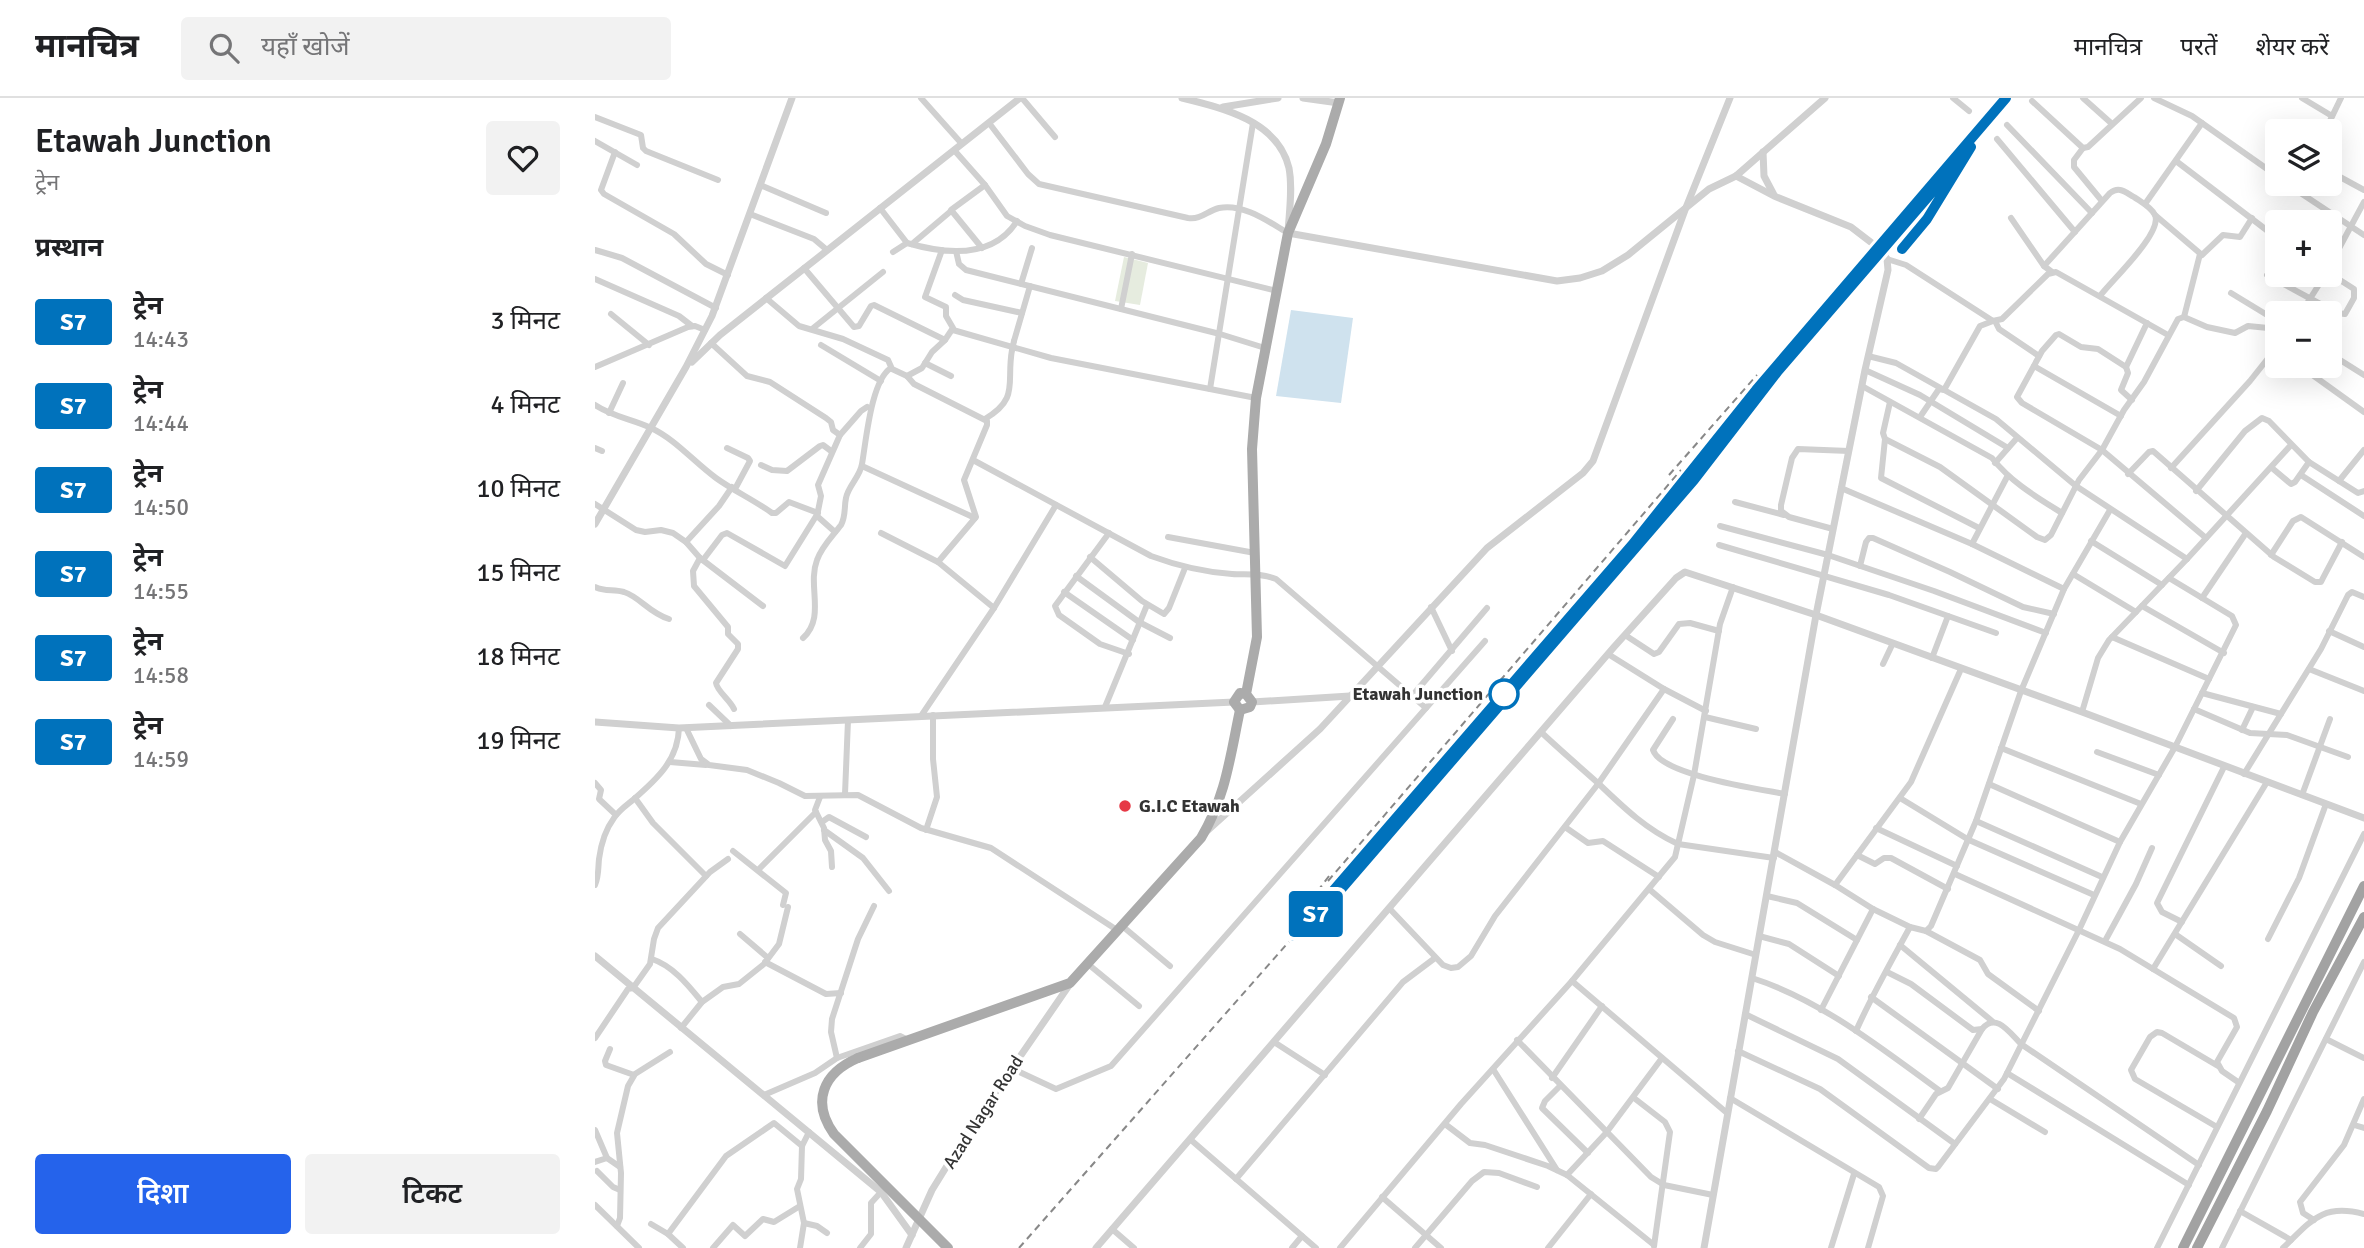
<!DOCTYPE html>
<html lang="hi">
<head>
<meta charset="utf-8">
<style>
	:root { --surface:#fff; --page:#f2f2f2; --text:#202124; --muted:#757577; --line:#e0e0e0; --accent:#2563eb }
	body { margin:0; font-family:Signika,"Noto Sans Devanagari",sans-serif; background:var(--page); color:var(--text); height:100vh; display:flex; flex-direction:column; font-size:26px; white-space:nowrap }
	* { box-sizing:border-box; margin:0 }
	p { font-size:23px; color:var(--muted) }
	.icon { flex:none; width:38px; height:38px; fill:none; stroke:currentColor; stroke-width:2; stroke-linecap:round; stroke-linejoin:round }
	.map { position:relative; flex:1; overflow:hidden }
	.sheet { display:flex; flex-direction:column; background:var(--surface); width:595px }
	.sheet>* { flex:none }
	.badge { padding:0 14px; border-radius:5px; font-size:24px; line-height:46px }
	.fabs { position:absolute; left:1670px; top:21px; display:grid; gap:14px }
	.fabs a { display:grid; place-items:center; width:77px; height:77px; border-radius:7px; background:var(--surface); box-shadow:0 7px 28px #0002; font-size:35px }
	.map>.badge { position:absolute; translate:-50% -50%; box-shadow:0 0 0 4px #fff }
	h2 { padding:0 35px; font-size:26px; line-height:63px }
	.round { display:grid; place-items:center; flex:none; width:74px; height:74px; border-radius:7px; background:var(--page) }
	.head { display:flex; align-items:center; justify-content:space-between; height:119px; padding:0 35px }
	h1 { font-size:33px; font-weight:600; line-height:52px }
	.button { display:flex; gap:14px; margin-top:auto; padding:14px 35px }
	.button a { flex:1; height:80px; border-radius:7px; background:var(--accent); color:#fff; font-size:28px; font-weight:600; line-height:80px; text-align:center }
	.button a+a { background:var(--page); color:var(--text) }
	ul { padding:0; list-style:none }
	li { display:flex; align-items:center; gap:21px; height:84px; padding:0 35px }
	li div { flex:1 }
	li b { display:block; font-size:26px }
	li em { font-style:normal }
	li .badge { min-width:77px; font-weight:700; text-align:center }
	header { display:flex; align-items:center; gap:42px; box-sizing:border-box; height:98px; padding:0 35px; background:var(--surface); border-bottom:2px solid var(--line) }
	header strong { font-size:33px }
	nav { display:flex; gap:38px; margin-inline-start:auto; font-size:24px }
	.search { width:490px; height:63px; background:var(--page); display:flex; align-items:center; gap:18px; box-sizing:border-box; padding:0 24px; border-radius:7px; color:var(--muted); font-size:26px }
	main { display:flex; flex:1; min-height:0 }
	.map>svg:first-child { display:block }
	.green { fill:#e6ecdf }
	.water { fill:#cfe2ee }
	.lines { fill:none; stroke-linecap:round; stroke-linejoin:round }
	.minor { stroke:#d0d0d0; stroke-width:6 }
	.tertiary { stroke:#d0d0d0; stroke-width:7 }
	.primary { stroke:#ababab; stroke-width:10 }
	.trunk { stroke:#a2a2a2; stroke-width:10 }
	.rail { stroke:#888; stroke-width:2; stroke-dasharray:7 5; stroke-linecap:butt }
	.minor-bridge { stroke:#d0d0d0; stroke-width:6 }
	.primary-bridge { stroke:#ababab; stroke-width:10 }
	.line-casing { stroke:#fff; stroke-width:16 }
	.line { stroke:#0072bc; stroke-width:10 }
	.stop-dot { fill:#fff; stroke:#0072bc; stroke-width:3.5 }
	.poi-dot { fill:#e63946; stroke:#fff; stroke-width:2.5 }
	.labels { text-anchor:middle; stroke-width:7; stroke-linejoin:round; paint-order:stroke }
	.stop-label { font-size:18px; font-weight:bold; fill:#333; stroke:#fff; text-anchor:end }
	.poi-label { font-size:18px; font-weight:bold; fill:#333; stroke:#fff; text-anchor:start }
	.street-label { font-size:18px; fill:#333; stroke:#fff }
</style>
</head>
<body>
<header>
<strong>मानचित्र</strong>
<div class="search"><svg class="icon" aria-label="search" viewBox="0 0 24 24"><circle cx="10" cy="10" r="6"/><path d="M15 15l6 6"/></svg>यहाँ खोजें</div>
<nav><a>मानचित्र</a><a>परतें</a><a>शेयर करें</a></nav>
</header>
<main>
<section class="sheet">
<div class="head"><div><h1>Etawah Junction</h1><p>ट्रेन</p></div><a class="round"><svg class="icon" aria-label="heart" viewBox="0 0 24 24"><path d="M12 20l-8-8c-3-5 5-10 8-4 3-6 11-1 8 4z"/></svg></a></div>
<h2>प्रस्थान</h2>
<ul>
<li><span class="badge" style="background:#0072bc;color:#fff">S7</span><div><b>ट्रेन</b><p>14:43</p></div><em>3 मिनट</em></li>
<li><span class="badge" style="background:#0072bc;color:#fff">S7</span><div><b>ट्रेन</b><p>14:44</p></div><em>4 मिनट</em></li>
<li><span class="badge" style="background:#0072bc;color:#fff">S7</span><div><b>ट्रेन</b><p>14:50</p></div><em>10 मिनट</em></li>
<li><span class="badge" style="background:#0072bc;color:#fff">S7</span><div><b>ट्रेन</b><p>14:55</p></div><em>15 मिनट</em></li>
<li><span class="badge" style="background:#0072bc;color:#fff">S7</span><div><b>ट्रेन</b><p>14:58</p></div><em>18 मिनट</em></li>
<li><span class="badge" style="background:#0072bc;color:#fff">S7</span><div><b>ट्रेन</b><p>14:59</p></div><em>19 मिनट</em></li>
</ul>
<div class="button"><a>दिशा</a><a>टिकट</a></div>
</section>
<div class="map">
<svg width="1769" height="1150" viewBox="0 0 1769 1150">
	<rect width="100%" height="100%" fill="#fff"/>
	<polygon class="green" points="529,159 553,165 545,207 520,203"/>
	<polygon class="water" points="696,212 758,220 746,305 681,298"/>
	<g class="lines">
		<g class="minor">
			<polyline points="326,0 367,46"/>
			<polyline points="427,0 460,39"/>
			<polyline points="1358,0 1374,13"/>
			<polyline points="1488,0 1516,25"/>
			<polyline points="1559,0 1597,18 1682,78"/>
			<polyline points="1707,0 1737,18"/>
			<polyline points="1437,3 1488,50 1493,49 1546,0"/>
			<polyline points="0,19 46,37 48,50 51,53 123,82"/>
			<path d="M394 25 433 76 444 86 593 120C606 122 612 113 624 110 648 105 674 124 693 135"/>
			<polyline points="1412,27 1497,115"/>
			<polyline points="1730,33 1746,0"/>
			<polyline points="1402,41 1480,134"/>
			<polyline points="0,43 42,67"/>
			<polyline points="1488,50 1479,62 1479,69 1507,103"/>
			<polyline points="359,52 390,87 412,118 430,128 455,137 682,193"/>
			<polyline points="20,54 6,92 9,96 79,136 111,166 133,177"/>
			<polyline points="1581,63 1682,140"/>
			<polyline points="1734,73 1769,92"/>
			<polyline points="1692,86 1769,137"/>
			<polyline points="165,87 231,115"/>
			<polyline points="1550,106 1607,25"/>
			<path d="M285 110 312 145C350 156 398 161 422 123"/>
			<polyline points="155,116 219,141 232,152"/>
			<polyline points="1560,117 1607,157 1628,137 1645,139 1657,120"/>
			<polyline points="1416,120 1449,168 1457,174"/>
			<polyline points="317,146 356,113"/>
			<polyline points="387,150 356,112 390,87"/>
			<polyline points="0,152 27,160 121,210"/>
			<polyline points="361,153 364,166 371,172 625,236 670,250"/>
			<polyline points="298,154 312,145"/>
			<polyline points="1292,161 1311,167 1398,223 1407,221 1453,176 1461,174 1573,237"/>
			<path d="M1449 168 1515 95C1524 88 1530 94 1539 99 1546 104 1556 109 1560 117 1568 135 1516 183 1505 198"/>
			<polyline points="1734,169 1769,104"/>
			<polyline points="209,170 259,229 264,228 276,208 279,207 350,242"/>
			<polyline points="1672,177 1742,215 1750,216 1759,200 1759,191 1734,175"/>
			<polyline points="0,181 84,218 97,228"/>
			<polyline points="426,186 437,150"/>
			<polyline points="1636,195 1682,223"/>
			<polyline points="360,197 368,202 427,215"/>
			<polyline points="171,200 204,228 248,241 293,262 297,271 312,278 319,286 392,323 392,327 369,382 381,419 343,464 399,510"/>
			<polyline points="526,211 537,156"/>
			<polyline points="1706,215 1730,177"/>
			<polyline points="16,216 54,247"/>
			<polyline points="1589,219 1605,156"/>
			<polyline points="1400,223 1404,231 1444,258"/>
			<polyline points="217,231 288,174"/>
			<polyline points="358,232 456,260 661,300"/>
			<polyline points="419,243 435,188"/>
			<polyline points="116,245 152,278 175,284 231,320 236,324 238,332 245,337 223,387 226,398 222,418 240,434"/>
			<polyline points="226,247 286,283"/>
			<polyline points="1734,255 1769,277"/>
			<polyline points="1273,258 1301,265 1401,321 1481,388 1592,461"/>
			<polyline points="330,265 356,278"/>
			<polyline points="1439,268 1526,318"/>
			<polyline points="1705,268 1769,314"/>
			<polyline points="0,269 93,229 100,228 110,232"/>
			<polyline points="1531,269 1552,225"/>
			<polyline points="1270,272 1325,297 1413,350"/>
			<polyline points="312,278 327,270 337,254 350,242 358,230 351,218 351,209 330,199 347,152"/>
			<path d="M1267 288 1397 360C1417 385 1440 398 1467 415"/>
			<polyline points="615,291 658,25"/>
			<polyline points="1537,302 1526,292 1533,275 1531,269 1503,251 1486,249 1464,236 1461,237 1447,253 1422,299 1427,305 1507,352 1611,440"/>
			<polyline points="1295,304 1288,335 1290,341 1345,369 1442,439 1450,442 1456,437 1484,382 1507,352 1529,312 1549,284 1583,221 1589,219 1612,229 1640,235 1653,228 1673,230 1680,221"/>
			<path d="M0 307C18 319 37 321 56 330 80 341 99 364 121 380 139 393 159 402 177 415H181L194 404 223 415 190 468 132 435 127 437 108 462"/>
			<polyline points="14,315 28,285"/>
			<polyline points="1325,319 1344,291 1349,292 1385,228 1398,223"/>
			<path d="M390 321C425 300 411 285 417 252"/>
			<polyline points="245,337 266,313 272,309"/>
			<polyline points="1290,341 1286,380 1384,430"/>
			<polyline points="0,350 7,353"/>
			<polyline points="132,350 153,360 155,363 140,391"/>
			<path d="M378 362 556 458C583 468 608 474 637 476 652 477 666 475 681 481L831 610"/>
			<polyline points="1400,365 1422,340"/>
			<polyline points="166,367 177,372 192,373 225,348 228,347 236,353"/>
			<polyline points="267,368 380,420"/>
			<polyline points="1576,370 1655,283 1682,249"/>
			<polyline points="1677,370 1696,386 1700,384 1714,364"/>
			<polyline points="1533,376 1554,354 1558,353 1679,459 1720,484 1726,484 1728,480 1747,444"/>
			<polyline points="1706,377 1769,418"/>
			<polyline points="1744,383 1769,352"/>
			<polyline points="1246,390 1377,446 1469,491"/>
			<polyline points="1601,393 1650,333 1667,320 1674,323 1714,364 1763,395 1769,393"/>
			<polyline points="1140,404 1189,417"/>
			<polyline points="0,406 41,432 50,434 66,432 78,435 91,444 105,460 168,508"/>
			<polyline points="1125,428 1233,457 1339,493 1451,535"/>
			<polyline points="1238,431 1194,419 1186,413 1186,407 1197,360 1203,351 1254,353"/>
			<polyline points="286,435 343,464"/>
			<polyline points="514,435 460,508 464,517 505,546 534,556"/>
			<polyline points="573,439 660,455"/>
			<polyline points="1496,443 1567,487"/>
			<polyline points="91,444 124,408 137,389"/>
			<polyline points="1377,446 1412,379"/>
			<polyline points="1124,447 1294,497 1401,535"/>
			<polyline points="1676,457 1698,423 1706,419 1769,459"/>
			<polyline points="495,459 547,503 569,516 574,510 590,470"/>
			<path d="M105 460 98 473 99 488 133 529V536L143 546V551L121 585C122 593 135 602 139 611"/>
			<polyline points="1265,468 1271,444 1274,440 1278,440 1355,474 1428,509 1459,516"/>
			<polyline points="1478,476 1541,514"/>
			<polyline points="481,478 544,524 575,540"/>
			<path d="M0 489C10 494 18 491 29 494 45 499 54 515 74 521"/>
			<polyline points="469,494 538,542"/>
			<polyline points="1607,500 1651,435"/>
			<polyline points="1547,508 1629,555"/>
			<polyline points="836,509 857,553"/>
			<polyline points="1734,533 1769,549"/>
			<polyline points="1030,537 1059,556 1064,554 1084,526 1095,525 1124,533"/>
			<polyline points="1517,539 1614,581"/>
			<path d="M208 540C231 519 212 488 222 462 227 448 237 439 246 427 251 418 249 409 251 400 253 388 265 379 267 366 271 344 276 282 296 270"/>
			<polyline points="1013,556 1069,591 1111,613"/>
			<polyline points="1337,560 1353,518"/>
			<polyline points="1288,566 1298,545"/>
			<polyline points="1714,571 1769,593"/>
			<polyline points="1607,595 1686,616"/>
			<polyline points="755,598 817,598 892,510"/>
			<polyline points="114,607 136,628"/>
			<polyline points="510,609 552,507"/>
			<polyline points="1599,611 1655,635 1692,637 1753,659"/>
			<polyline points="1487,614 1503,560 1514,542 1592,461 1696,347"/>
			<polyline points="326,618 399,510 461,407"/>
			<polyline points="1110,619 1161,631"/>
			<path d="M1078 621 1058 652C1066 677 1164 691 1190 696"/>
			<polyline points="91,630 106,661 114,667 152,672 184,685 210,698 263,697 326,730 396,750 522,832"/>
			<polyline points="1647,632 1658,609"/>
			<path d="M946 634C965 652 985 669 1004 686 1029 710 1052 732 1083 746L1179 760"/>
			<polyline points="1406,650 1546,706"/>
			<polyline points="1502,654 1564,677"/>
			<polyline points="75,664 111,667"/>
			<polyline points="1649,676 1726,551 1753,497 1757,494 1769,499"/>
			<polyline points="0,685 6,692 4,701 21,717"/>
			<polyline points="1394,686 1525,744"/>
			<polyline points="250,696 253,622"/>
			<polyline points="1707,697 1735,621"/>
			<polyline points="225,699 220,712 229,730 230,742 236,753 237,769"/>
			<polyline points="40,700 58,725 111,778"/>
			<polyline points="1305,700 1374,742 1499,797"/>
			<polyline points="1381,723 1507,779"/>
			<polyline points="227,724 234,719 271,739"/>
			<polyline points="970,729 993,745 1008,743 1064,779"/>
			<polyline points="1281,730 1362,768"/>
			<polyline points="229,732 268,760 294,793"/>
			<polyline points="331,732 342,699 338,661 338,617"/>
			<polyline points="138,753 191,795 188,807"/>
			<polyline points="1180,754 1240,787 1278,811 1315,829"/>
			<polyline points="1262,757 1280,766 1289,760 1296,760 1353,791"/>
			<polyline points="164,771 221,714"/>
			<polyline points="1360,776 1525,851 1639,920 1642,929 1622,964 1627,973 1643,984"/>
			<path d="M0 787C4 778 3 770 4 761 6 746 10 732 19 720 24 712 32 707 39 701 62 681 83 662 84 630"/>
			<polyline points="1240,787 1316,684 1366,571"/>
			<polyline points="1054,791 1108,837 1120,844 1161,857"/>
			<polyline points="1172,798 1202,805 1262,842"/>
			<polyline points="794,810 848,867 856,870 863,869 876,858 900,818 1003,686 1069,591"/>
			<polyline points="1587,824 1567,814 1562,805 1629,669"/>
			<polyline points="526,827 575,868"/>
			<polyline points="1331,833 1385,862 1393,876 1444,913"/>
			<polyline points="145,836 173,860"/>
			<polyline points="1580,836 1626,868"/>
			<polyline points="1164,838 1194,846 1244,878"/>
			<polyline points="1673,841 1704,780 1731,706"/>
			<polyline points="1510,843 1541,786 1557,750"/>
			<polyline points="1305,847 1397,923"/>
			<path d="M57 861C78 868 93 887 107 904"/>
			<polyline points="170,864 231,896 246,895"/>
			<polyline points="493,866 544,908"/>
			<polyline points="1558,871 1672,684"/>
			<path d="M1292 874 1316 886 1378 932 1387 931C1401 914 1414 934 1426 946L1604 1067"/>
			<path d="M1157 880C1226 902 1286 950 1345 993"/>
			<polyline points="977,883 1132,1015"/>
			<polyline points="1276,899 1403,991"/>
			<polyline points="1226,912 1278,811"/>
			<polyline points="1150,916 1243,961 1360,1046"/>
			<polyline points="86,930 107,904 128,889 144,886 169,866 184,846 193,809"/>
			<path d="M1261 933C1277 897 1296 864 1315 829L1331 833 1336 828 1381 723 1426 593 1469 491 1515 412"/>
			<polyline points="0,940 33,891 38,890 55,866 59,841 63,830 115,774 133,761"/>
			<polyline points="1731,941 1769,960"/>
			<polyline points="922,942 1056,1079 1069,1087 1118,1097"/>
			<polyline points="679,944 730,977"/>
			<polyline points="15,951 10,963 11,967 39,977"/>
			<polyline points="1143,953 1225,991 1334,1070 1341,1071 1343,1069 1409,981 1484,832 1525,744 1580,649 1641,527 1637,518 1574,480"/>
			<polyline points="242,960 236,934 237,921 263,841 279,808"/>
			<polyline points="416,970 461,991 516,968 890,543"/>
			<polyline points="898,971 962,1072"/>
			<polyline points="1412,975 1594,1087"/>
			<polyline points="957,980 1007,908"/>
			<polyline points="965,988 950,1003 947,1010 993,1055"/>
			<polyline points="169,997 220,975 242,960 305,938 311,941"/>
			<polyline points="1039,1000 1070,1024 1075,1034 1059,1148"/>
			<polyline points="1135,1000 1284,1089 1288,1098 1273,1150"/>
			<polyline points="1395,1001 1450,1034"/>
			<polyline points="1324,1021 1341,996 1353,990 1387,931"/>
			<polyline points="850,1026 875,1045 890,1047 953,1068 972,1077 1059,1147"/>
			<polyline points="1759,1027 1769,1030"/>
			<polyline points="1622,1029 1540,981 1536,972 1555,939 1562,934 1567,935 1623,968"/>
			<polyline points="0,1032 12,1060"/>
			<polyline points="596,1042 721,1150"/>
			<polyline points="0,1064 12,1060 25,1069"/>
			<polyline points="2,1073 18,1089 25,1092"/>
			<polyline points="972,1077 1011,1035 1067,960"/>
			<polyline points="641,1081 808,884 840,860"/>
			<polyline points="787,1099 846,1150"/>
			<polyline points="0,1107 44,1150"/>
			<polyline points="1645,1113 1696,1142"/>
			<polyline points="1719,1122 1708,1115 1705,1104 1749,1047 1769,1001"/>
			<polyline points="209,1125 222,1128 232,1135"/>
			<polyline points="56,1126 73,1136 88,1150"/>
			<polyline points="22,1128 25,1120 26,1075 22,1035 33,988 40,976 75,954"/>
			<polyline points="517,1131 539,1150"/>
			<polyline points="73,1136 131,1058 179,1025 207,1048"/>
			<polyline points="118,1150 138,1127 150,1138 168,1121 179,1124 205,1108"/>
			<polyline points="205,1150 209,1125 202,1091 206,1081 207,1048 214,1034"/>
			<polyline points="265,1150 276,1136 276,1105 286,1094"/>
			<polyline points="697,1150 707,1138"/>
			<polyline points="745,1150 866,1006 977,883 1080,759 1099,677 1125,526 1138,489"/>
			<polyline points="820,1150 877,1083 889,1074 904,1075 942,1089"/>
			<polyline points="953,1150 996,1096"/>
			<polyline points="1236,1150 1259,1076"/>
			<polyline points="1562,1150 1769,736"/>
			<polyline points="1627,1150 1769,864"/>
			<path d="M1688 1150C1716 1123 1727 1105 1769 1116"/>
		</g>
		<g class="tertiary">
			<path d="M587 0C628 10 683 23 694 70 698 91 694 114 693 135L962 183 985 180 1007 173 1033 157 1114 91 1141 78 1230 0"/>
			<polyline points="708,0 744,5"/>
			<polyline points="628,9 683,0"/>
			<polyline points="1168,54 1169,78 1179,97"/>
			<polyline points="97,264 125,237 425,0"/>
			<polyline points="0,426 91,269 117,218 197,0"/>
			<polyline points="657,604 755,598"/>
			<polyline points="0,624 84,630 639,604"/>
			<polyline points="611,734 725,631 892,450 988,375 998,363 1090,112 1135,0"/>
			<polyline points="0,858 286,1094 317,1137"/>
			<polyline points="311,1150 337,1092 371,1037 475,886"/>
			<polyline points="501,1150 1019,549 1081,480 1090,474 1221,517 1487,614 1769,720"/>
			<polyline points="1109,1150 1221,517 1270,272 1293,172 1292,161 1286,152 1256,129 1179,98 1141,78"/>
		</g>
		<g class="primary">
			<polyline points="651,596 645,595 639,604 645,612 655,609 657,604 651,596 662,539 657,351 661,300 693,135 731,46 745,0"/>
			<path d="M263 960 475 885 606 740C631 698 635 659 645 612"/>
		</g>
		<g class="trunk">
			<polyline points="1588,1150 1769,788"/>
			<polyline points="1602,1150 1672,1013 1718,914 1769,819"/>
		</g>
		<g class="rail">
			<polyline points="1307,151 1332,121 1368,61"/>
			<polyline points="1074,377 1162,277"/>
			<polyline points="733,783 1086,372"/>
			<polyline points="701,822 737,774"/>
			<polyline points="424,1150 699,838 1037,448 1162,292 1411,0"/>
		</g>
		<polyline class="minor-bridge" points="417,252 419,243"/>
		<path class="primary-bridge" d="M263 960C228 975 216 1004 239 1036L353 1150"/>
	</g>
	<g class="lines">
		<defs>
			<polyline id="line" points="1307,151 1332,121 1376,49 1183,273 1099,382 742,796 699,838 1037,447 1161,292 1411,0"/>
		</defs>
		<use href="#line" class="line-casing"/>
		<use href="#line" class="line"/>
	</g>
	<circle class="stop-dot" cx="909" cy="596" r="14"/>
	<circle class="poi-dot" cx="530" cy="708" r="7"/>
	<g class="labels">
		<g class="stop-label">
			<text x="888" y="602">Etawah Junction</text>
		</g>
		<g class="poi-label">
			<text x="544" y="714">G.I.C Etawah</text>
		</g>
		<g class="street-label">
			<text transform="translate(388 1014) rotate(-57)" y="6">Azad Nagar Road</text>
		</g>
	</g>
</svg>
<div class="fabs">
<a><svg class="icon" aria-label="layers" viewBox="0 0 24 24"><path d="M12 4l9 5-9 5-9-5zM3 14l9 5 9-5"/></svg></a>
<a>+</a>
<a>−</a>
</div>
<b class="badge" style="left:721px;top:816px;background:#0072bc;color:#fff">S7</b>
</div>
</main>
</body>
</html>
